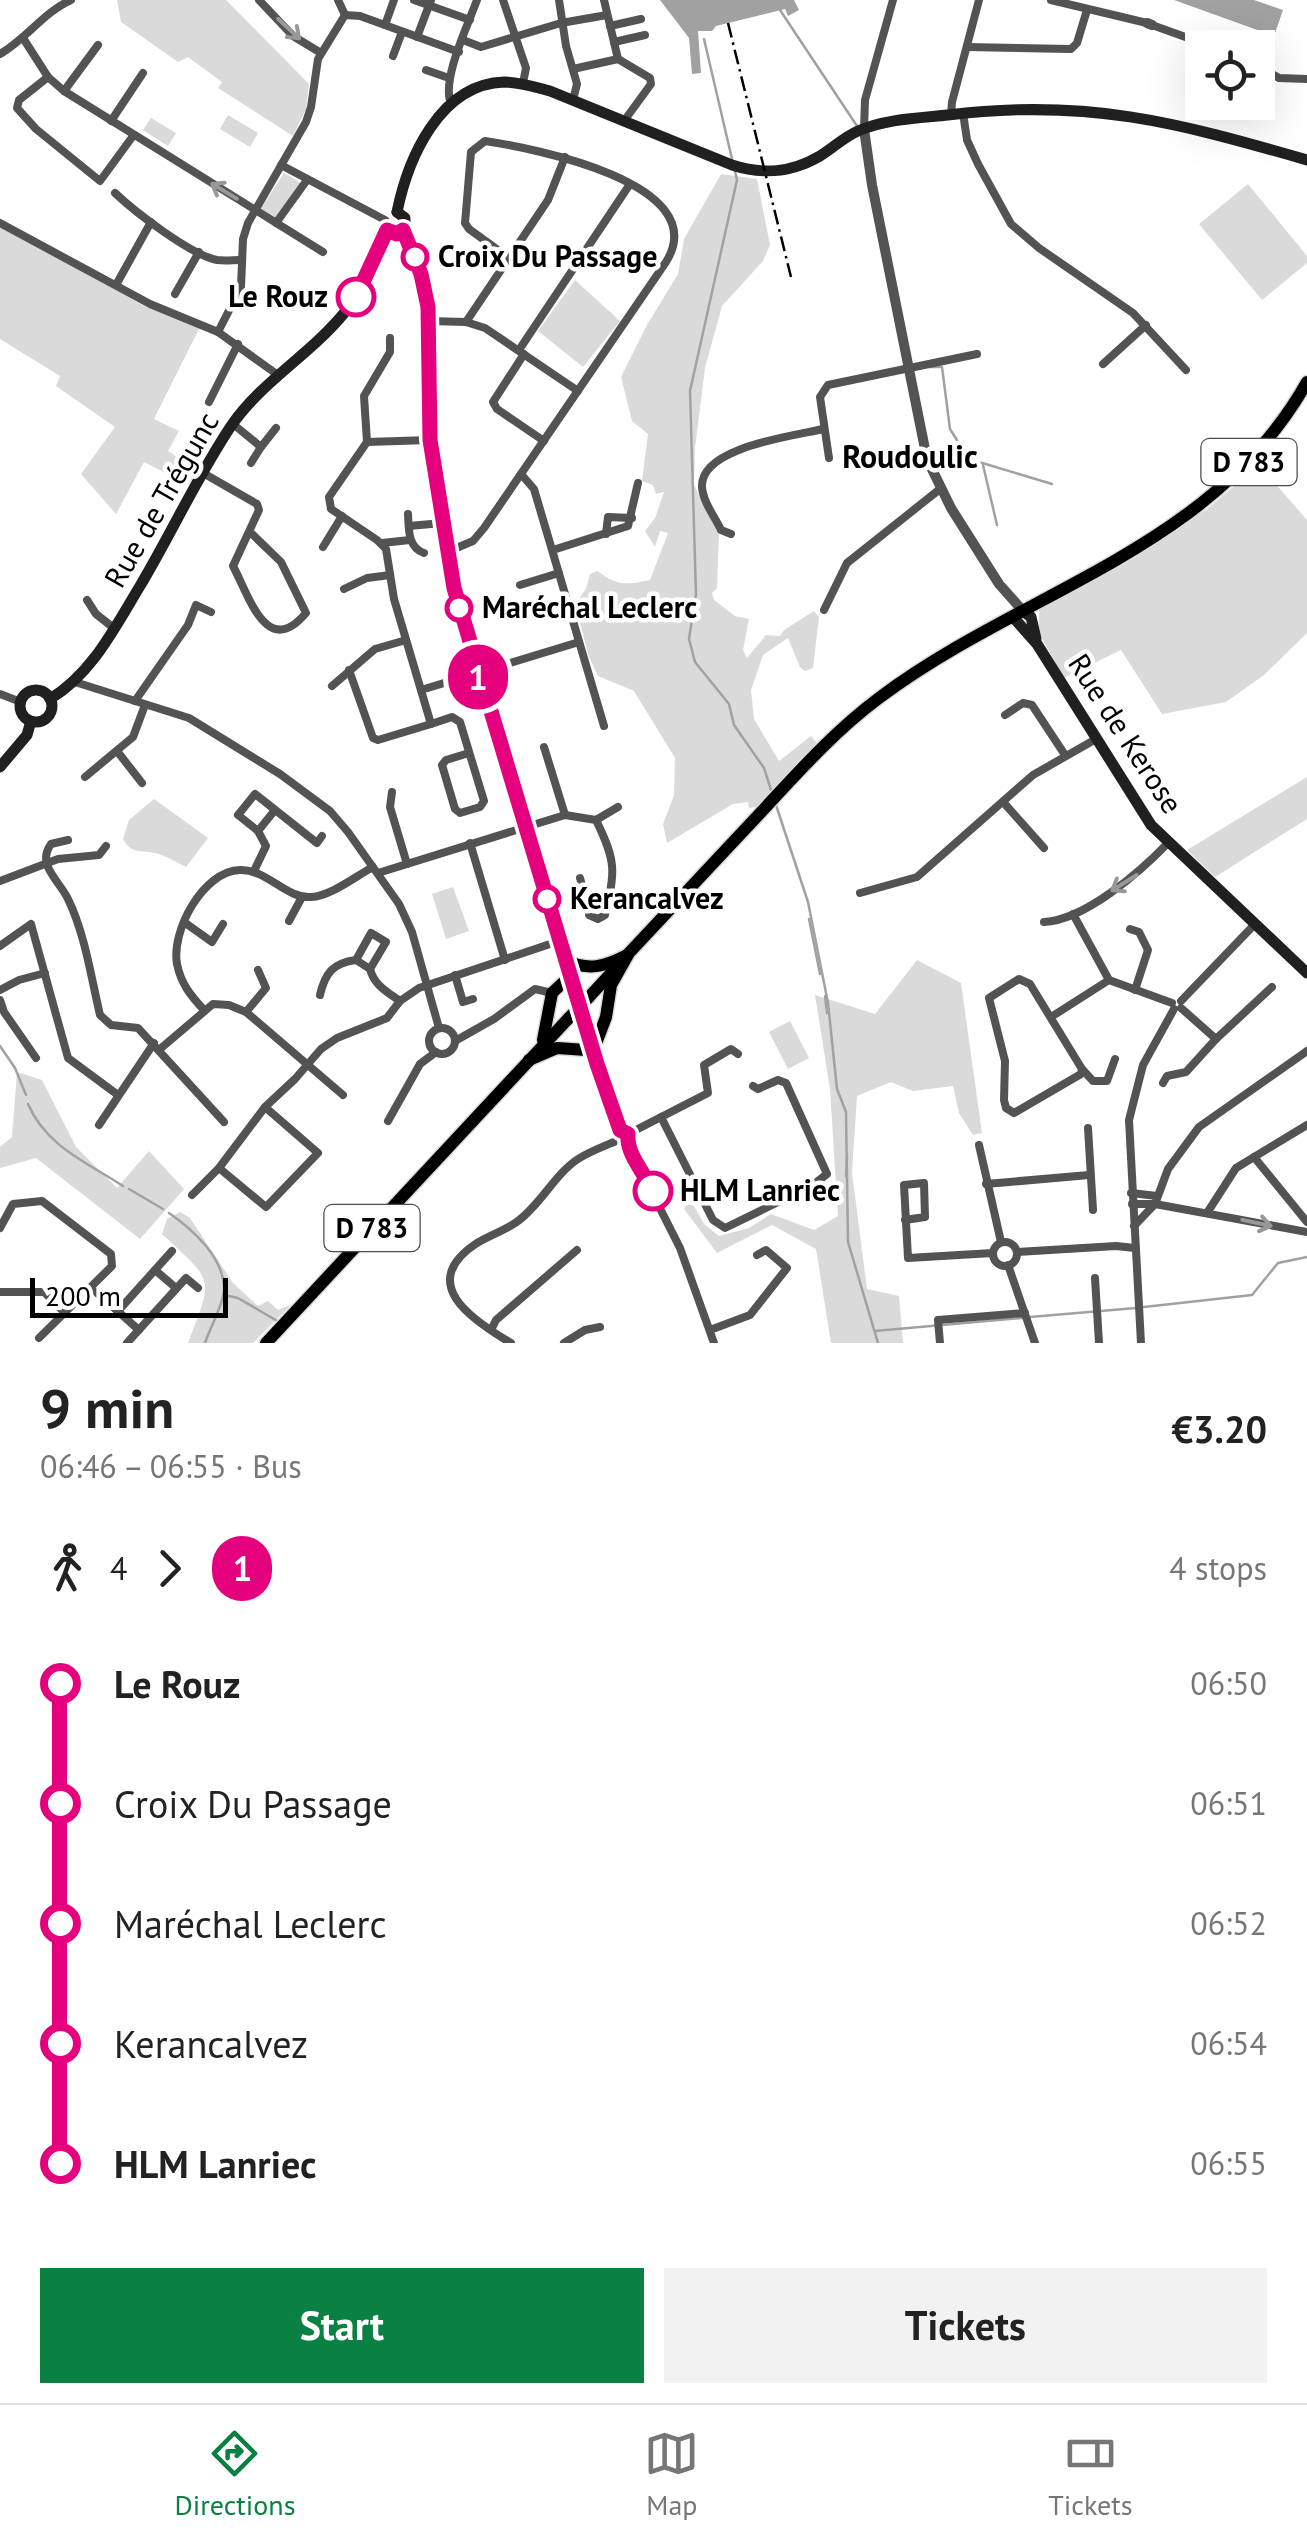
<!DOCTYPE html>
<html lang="en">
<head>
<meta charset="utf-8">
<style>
	:root { --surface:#fff; --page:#f2f2f2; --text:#222; --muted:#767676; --line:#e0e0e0; --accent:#0b8043 }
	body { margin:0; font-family:"PT Sans",sans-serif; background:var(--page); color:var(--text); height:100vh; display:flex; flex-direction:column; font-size:38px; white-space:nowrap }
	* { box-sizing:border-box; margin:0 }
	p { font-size:32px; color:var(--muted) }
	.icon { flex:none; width:55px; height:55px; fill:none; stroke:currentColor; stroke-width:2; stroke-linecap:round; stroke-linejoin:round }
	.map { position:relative; height:1343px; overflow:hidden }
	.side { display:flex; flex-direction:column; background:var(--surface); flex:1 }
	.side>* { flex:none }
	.badge { padding:0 20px; border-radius:32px; font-size:35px; line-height:65px }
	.controls { position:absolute; left:1185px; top:30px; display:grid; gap:20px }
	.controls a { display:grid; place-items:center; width:90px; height:90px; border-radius:0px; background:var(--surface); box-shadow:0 10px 40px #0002; font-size:50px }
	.scale { position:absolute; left:30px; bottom:25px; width:198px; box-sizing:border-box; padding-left:10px; border:5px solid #000; border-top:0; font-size:28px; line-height:35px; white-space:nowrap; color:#000; -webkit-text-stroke:8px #fff; paint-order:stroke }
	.map>.badge { position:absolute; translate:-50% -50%; box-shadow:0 0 0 5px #fff }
	.legs { display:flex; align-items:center; gap:15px; height:110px; padding:0 40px; font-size:32px }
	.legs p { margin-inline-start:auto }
	.headline { display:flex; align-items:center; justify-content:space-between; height:170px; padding:0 40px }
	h1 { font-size:55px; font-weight:700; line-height:75px }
	.button { display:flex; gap:20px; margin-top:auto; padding:20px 40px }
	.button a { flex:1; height:115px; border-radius:0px; background:var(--accent); color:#fff; font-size:40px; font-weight:700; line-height:115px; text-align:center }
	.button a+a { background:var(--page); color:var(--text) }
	ul { padding:0 40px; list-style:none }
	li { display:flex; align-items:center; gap:35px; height:120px; font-size:38px }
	li i { display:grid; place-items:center; width:15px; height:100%; margin:0 12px; background:currentColor }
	li i::after { content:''; width:25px; height:25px; margin:-12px; border:8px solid; border-radius:50%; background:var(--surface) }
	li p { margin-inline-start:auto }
	li:first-child i { background:linear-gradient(#0000 50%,currentColor 0) }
	li:last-child i { background:linear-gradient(currentColor 50%,#0000 0) }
	.dock { display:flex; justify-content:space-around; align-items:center; height:140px; border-top:2px solid var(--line); background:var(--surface); font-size:28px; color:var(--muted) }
	.dock a { display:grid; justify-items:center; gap:5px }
	.dock .selected { color:var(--accent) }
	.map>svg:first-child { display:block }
	.green { fill:#dadada }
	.water { fill:#a1a1a1 }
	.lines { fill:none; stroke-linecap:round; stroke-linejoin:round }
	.stream { stroke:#a1a1a1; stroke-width:2.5 }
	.primary-casing { stroke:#dbdbdb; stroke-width:15 }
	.minor { stroke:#535353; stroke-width:8 }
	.tertiary { stroke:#535353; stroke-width:10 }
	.secondary { stroke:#202020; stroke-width:11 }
	.primary { stroke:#000; stroke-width:12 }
	.rail { stroke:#000; stroke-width:2.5; stroke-dasharray:15 5 2.5 5; stroke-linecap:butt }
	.primary-bridge-casing { stroke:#dbdbdb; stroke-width:15; stroke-linecap:butt }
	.primary-bridge { stroke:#000; stroke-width:12 }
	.oneway { stroke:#989898 }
	.line-1-casing { stroke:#fff; stroke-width:22 }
	.line-1 { stroke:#e5007d; stroke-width:15 }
	.stop-1-dot { fill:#fff; stroke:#e5007d; stroke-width:5 }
	.labels { text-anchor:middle; stroke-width:9; stroke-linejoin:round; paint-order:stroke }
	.shield { fill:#fff; stroke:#4c4c4c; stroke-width:2.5 }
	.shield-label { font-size:28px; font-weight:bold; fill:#000 }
	.stop-label { font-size:30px; font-weight:bold; fill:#000; stroke:#fff; text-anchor:start }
	.street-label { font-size:30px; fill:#000; stroke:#fff }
	.neighbourhood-label { font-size:32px; font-weight:bold; fill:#000; stroke:#fff }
</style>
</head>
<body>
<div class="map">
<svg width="1307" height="1343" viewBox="0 0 1307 1343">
	<rect width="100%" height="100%" fill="#fff"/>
	<g class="green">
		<polygon points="117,0 226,0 309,84 306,109 293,136 218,88 222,82 188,57 178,62 121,22"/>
		<polygon points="228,115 258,133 250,147 220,129"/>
		<polygon points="151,118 176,133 168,146 143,130"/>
		<polygon points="284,173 301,183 277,219 260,210"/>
		<path d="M721 174 757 179 770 245 763 261 722 306 705 368 695 448 694 485 719 533 717 588 712 593 714 600 735 616 749 619 743 650 747 658 766 635 780 636 784 630 814 611 819 617 813 668 805 671 800 667 788 638 763 655 751 690 754 719 779 761 811 736 817 743 756 807 749 808 748 802 733 804 667 843 663 824 674 795 675 758 634 691 598 676 589 657 575 604 586 589 590 574 598 571C616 586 627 585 650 580L668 533 660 531 655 547 645 531 655 518 664 492 656 494 653 485 642 481 648 434 632 421 621 377 647 325 678 274 684 239Z"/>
		<polygon points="1248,184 1307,256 1307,263 1262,300 1199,224"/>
		<polygon points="0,226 146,307 200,327 154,419 179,431 168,451 192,467 200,464 189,485 144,462 116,514 81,474 115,427 56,386 60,376 0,339"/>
		<polygon points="575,280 620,321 583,367 538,331"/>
		<polygon points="1259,465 1307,520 1307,633 1264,675 1226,702 1162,714 1121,650 1064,678 1039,633 1039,610 1206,510"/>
		<polygon points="1307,777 1307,819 1215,877 1187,850"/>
		<path d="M154 799 208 838 186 867C178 863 170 858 161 855 145 848 132 857 123 839L129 820Z"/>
		<polygon points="453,887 469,931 446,939 432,894"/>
		<polygon points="917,960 961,983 982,1133 973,1135 959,1113 953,1086 913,1091 891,1082 857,1096 852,1173 867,1289 899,1296 903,1343 831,1343 816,1249 772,1225 717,1253 684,1209 686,1205 693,1204 704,1224 719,1236 749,1228 771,1214 814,1230 838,1216 830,1089 815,995 875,1014"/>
		<polygon points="790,1021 809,1058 788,1069 769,1032"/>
		<polygon points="17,1072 42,1080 76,1147 117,1188 149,1151 184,1189 140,1239 36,1158 0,1168 0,1147 12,1137"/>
		<path d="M180 1212 190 1218 233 1283 258 1306 268 1301 278 1310 292 1304 253 1343H188C214 1275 214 1283 162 1234L167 1219Z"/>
	</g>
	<g class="water">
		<polygon points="660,0 794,0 799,10 788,16 785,9 716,26 712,31 698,31 701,73 692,74 689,38"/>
		<polygon points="1174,0 1254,0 1283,10 1274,36"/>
	</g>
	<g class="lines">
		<g class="stream">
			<polyline points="780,10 857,126"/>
			<polyline points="704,39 732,159"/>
			<polyline points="735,171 737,180 690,391 696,594 689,639 695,662 729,704 734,725 764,768 772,793"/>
			<polyline points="929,367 942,367 950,429 969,459 1052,484"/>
			<polyline points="983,465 997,525"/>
			<polyline points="776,805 808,902 828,1003 837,1089 846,1112 848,1242 878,1343"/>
			<polyline points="809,919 820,974"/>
			<polyline points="825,996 827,1013"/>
			<polyline points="0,1046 15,1068 26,1095"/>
			<path d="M28 1104C46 1146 86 1162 123 1186"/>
			<polyline points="846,1176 847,1158"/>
			<polyline points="129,1189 163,1209"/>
			<path d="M169 1213C192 1229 225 1258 224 1290 223 1306 210 1327 205 1343"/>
			<polyline points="224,1295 238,1298 279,1322"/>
			<polyline points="1144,1307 1252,1295 1278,1263 1307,1257"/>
			<polyline points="1030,1317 1136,1308"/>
			<polyline points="875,1331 1022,1318"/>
		</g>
		<defs>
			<g id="primary">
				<path d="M564 960C589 971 604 967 627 955"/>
				<polyline points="589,997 614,970"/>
				<polyline points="543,1040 552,993 569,977"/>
				<path d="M529 1060 557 1048 586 1050 595 1046 606 1017 611 985 629 953C674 905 719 857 764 809 800 770 836 730 879 698 1024 589 1212 551 1307 382"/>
				<polyline points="266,1343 567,1020"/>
			</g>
		</defs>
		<use href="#primary" class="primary-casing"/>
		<g class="minor">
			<polyline points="259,0 293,36 321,53"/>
			<polyline points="338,0 345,15"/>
			<polyline points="414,0 470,20"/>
			<polyline points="503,0 526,68 523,83"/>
			<polyline points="559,0 566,46 577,84 573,100"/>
			<polyline points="604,0 618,59"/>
			<polyline points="1051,0 1147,23"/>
			<polyline points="345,15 360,16 459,52"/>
			<polyline points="385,25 394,0"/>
			<polyline points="1152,25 1216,48"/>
			<polyline points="610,26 641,19"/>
			<polyline points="417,37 431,0"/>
			<polyline points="23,38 48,77 64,91 323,252"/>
			<polyline points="463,40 481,47 561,23 607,15"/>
			<polyline points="614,42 645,35"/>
			<polyline points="967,47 1071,49 1077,43 1087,10"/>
			<path d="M0 54C26 39 44 12 71 0"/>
			<polyline points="393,56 402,32"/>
			<polyline points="1258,66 1279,78 1307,79"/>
			<polyline points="573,69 618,59 650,78 651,84 624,121"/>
			<polyline points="426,70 449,78"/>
			<polyline points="48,77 19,100 17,108 36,129 100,181 133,136"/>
			<polyline points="64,91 98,45"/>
			<path d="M451 104C441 80 468 25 477 0"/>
			<polyline points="963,113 967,140 978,164 1011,224 1039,248 1133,313 1186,370"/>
			<polyline points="951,114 952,102 979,0"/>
			<polyline points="111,121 143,73"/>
			<polyline points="864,129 865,100 893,0"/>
			<polyline points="281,165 385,220"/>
			<path d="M115 193C135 212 191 255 217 260 225 261 233 260 241 260"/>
			<polyline points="0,223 150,304 218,332 278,375"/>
			<polyline points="276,223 307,180"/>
			<polyline points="403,231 421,274 428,307 430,440 454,588 569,977 620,1130"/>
			<polyline points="116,285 151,222"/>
			<polyline points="175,294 199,252"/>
			<polyline points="429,321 466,322 485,328 578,391"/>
			<polyline points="466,322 548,200 565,157"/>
			<polyline points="218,332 241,287 243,239 248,223 306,122 311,107 318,59 345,15"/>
			<polyline points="519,350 630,184"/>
			<polyline points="524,354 493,402 497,409 544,441"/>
			<polyline points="1103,364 1146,325"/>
			<polyline points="209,402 238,344"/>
			<polyline points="233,424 261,447 276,428"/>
			<polyline points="367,442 329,497 331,509 377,540 386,549 394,599 431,724 452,717 460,722 484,801 480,807 460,813 455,809 442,765 446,760 469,753"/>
			<polyline points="367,442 364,396 390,352 390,338"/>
			<polyline points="367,442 430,440"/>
			<polyline points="829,458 820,397 828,385 977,354"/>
			<polyline points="251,463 261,447"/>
			<path d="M203 473 257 504 259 510 233 566C250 598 267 659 306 613L281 562 250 532"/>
			<polyline points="521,474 534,489 604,726"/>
			<path d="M408 514C409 528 407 547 424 553"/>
			<polyline points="409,526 431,524"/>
			<polyline points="606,534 608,517 632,518"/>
			<path d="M731 534 721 530C715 517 703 502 702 487 700 447 794 436 823 429"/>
			<polyline points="382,543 410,540"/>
			<polyline points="323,547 342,516"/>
			<polyline points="553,550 628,526 638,483"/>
			<path d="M447 552 473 541 484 528 666 262C715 183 532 148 485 141L471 152 465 223 469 229 509 258"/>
			<polyline points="520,585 559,573"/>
			<polyline points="344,589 367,578 390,575"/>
			<polyline points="87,600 96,614 115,629"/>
			<polyline points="824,610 847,563 940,489"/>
			<polyline points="349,670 373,738 378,740 431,724"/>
			<polyline points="75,682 189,718 280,774 330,811 348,832 399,904 412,932 439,1028"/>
			<polyline points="332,686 375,649 406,640"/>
			<polyline points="421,690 579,642"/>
			<polyline points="0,694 21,702"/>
			<polyline points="135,701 188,625 196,605 211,612"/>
			<polyline points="1005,715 1023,703 1032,705 1065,755"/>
			<polyline points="544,747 565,815"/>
			<polyline points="117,751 142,783"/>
			<polyline points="85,777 133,737 145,705"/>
			<polyline points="392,792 390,807 407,864"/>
			<polyline points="1004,803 1044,848"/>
			<path d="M596 820C617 863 615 871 605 915L598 919 589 915 590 902 598 899 605 903"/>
			<polyline points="258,831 275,810"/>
			<path d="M68 840 51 844C36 865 59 880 68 899 85 934 91 977 100 1015L111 1025 138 1028 224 1122"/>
			<polyline points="470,843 505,960"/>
			<polyline points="254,871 266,846 258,831 238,815 255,794 317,843 322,836"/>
			<polyline points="378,873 565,815 596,820 618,807"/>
			<polyline points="580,878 588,906"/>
			<polyline points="0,881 58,859 99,855 106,846"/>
			<polyline points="860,893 917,877 1033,775 1096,739"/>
			<polyline points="1073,914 1109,980 1172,1003"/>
			<polyline points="289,921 302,897"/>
			<polyline points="184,922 212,942 223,924"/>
			<path d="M1044 922C1085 920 1140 872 1168 843"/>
			<polyline points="1130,929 1139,932 1148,950 1135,990"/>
			<polyline points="0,946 31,924 68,1058 118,1095"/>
			<polyline points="356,960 371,933 386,942 370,969"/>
			<polyline points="455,975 463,1002 473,999"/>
			<polygon points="1019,979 1030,984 1082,1069 1081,1074 1014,1113 1006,1108 1004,1100 1005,1061 989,998"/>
			<polyline points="0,990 19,980 45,973"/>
			<path d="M320 995C325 973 333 963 356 960L370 969C374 985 387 992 400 1001"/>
			<polyline points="0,1000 4,1012 36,1058"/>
			<polyline points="1181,1001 1255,924"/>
			<path d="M204 1010C191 996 181 984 177 964 171 931 203 871 240 870 267 869 286 899 311 897 331 896 356 876 373 867"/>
			<polyline points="246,1012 266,988 258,970"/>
			<polyline points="1051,1017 1109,980"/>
			<circle cx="442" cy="1041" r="13"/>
			<polyline points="1216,1039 1272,987"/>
			<polyline points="455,1041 494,1019 535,989 552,993"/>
			<polyline points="160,1049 213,1004 229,1005 246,1012 343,1095"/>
			<polyline points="1082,1069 1093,1081 1107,1081 1115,1059"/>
			<polyline points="1163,1083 1167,1076 1186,1072 1216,1039 1181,1008"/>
			<polyline points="661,1117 713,1220 725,1228 813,1185 827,1174 786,1083 778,1080 758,1089 753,1086"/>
			<polyline points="388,1121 420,1064 436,1052"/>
			<polyline points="99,1125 154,1043"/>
			<polyline points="1088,1128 1093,1210"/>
			<polyline points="628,1134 708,1093 704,1065 731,1049 738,1054"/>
			<polyline points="627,1143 680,1248 714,1343"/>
			<polyline points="979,1145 1001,1242"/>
			<polyline points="1254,1157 1307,1222"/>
			<polyline points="219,1168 266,1207 318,1153 265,1107"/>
			<polyline points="986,1184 1089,1175"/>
			<polyline points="1131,1193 1157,1196"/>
			<polyline points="192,1195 219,1168 265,1107 295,1079 321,1049 337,1038 387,1018 400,1001 419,988 559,941"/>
			<polyline points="1132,1204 1155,1204 1307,1232"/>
			<polyline points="1207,1213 1236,1168 1307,1125"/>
			<polyline points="905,1220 925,1217 924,1183 904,1185 908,1258 993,1253"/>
			<polyline points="1134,1226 1155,1204 1168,1169 1199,1127 1307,1051"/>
			<polyline points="0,1228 13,1204 42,1201 111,1254 112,1266 39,1338"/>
			<circle cx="1005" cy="1254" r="12"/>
			<polyline points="1017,1252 1116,1246 1135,1248"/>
			<polyline points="1008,1265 1035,1343"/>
			<polyline points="155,1270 176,1288"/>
			<polyline points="1095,1278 1099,1343"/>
			<polyline points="0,1292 44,1292 65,1313"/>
			<polyline points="96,1292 139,1330"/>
			<polyline points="119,1310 172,1251"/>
			<polyline points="492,1328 496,1320 577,1250"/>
			<polyline points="710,1330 750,1315 787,1268 766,1250 757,1255"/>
			<polyline points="127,1343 186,1278 198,1288"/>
			<path d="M511 1343C472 1320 416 1283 477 1243 490 1235 506 1230 518 1221 541 1204 555 1174 578 1159 589 1152 602 1147 614 1142"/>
			<polyline points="564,1343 585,1330 600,1327"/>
			<polyline points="940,1343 938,1320 1025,1313"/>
			<polyline points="1141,1343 1129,1120 1143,1065 1174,1009"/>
		</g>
		<g class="tertiary">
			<polyline points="1147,23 1152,25"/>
			<polyline points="864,129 872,185 927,459 951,508 999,584 1023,611"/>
		</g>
		<g class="secondary">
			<path d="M397 212C408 158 440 84 504 82 520 82 535 87 550 91L732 165C763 175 791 173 820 156 833 148 844 137 858 131 885 119 919 118 948 115 1086 98 1176 122 1307 160"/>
			<polyline points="387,230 397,234 405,228 405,218 397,212"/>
			<polyline points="1023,611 1031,617 1036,639"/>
			<polyline points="1013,617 1037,644 1151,825 1307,973"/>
			<circle cx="36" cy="706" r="16"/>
			<path d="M50 699C92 674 115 627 140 586 171 534 197 477 231 426 262 381 311 354 345 312 365 288 376 259 387 230"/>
			<polyline points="0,767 27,735 31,721"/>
		</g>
		<use href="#primary" class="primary"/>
		<polyline class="rail" points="728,23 791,277"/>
		<defs>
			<polyline id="primary-bridge" points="567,1020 589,997"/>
		</defs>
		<use href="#primary-bridge" class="primary-bridge-casing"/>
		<use href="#primary-bridge" class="primary-bridge"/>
	</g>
	<defs><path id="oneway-shaft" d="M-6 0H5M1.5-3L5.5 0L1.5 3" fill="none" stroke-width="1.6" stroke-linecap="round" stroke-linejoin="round" transform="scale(2.5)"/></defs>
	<g class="oneway">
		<use href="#oneway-shaft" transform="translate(289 29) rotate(43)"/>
		<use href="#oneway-shaft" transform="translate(224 191) rotate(-149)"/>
		<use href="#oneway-shaft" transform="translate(1124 883) rotate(148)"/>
		<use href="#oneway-shaft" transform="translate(1257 1223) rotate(12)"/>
	</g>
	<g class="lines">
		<defs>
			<path id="line-1" d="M356 297 387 230 397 234 403 230 421 274 428 307 430 440 454 588 597 1064 620 1130 628 1134C626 1154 644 1172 653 1191"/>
		</defs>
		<use href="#line-1" class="line-1-casing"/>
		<use href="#line-1" class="line-1"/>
	</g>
	<g class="stop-1-dot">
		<circle cx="415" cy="257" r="12"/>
		<circle cx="356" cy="297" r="18"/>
		<circle cx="459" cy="608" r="12"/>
		<circle cx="547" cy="899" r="12"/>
		<circle cx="653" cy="1191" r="18"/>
	</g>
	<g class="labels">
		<g class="shield">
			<rect x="1201.5" y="439" width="95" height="46" rx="8"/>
			<rect x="324.5" y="1205" width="95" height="46" rx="8"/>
		</g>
		<g class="shield-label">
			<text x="1249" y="472">D 783</text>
			<text x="372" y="1238">D 783</text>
		</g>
		<g class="stop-label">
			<text x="438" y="267">Croix Du Passage</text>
			<text x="328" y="307" text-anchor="end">Le Rouz</text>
			<text x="482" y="618">Maréchal Leclerc</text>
			<text x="570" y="909">Kerancalvez</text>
			<text x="680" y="1201">HLM Lanriec</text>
		</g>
		<g class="street-label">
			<text transform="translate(162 500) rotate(-60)" y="10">Rue de Trégunc</text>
			<text transform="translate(1125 734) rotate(57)" y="10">Rue de Kerose</text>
		</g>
		<g class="neighbourhood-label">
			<text x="910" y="468">Roudoulic</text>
		</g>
	</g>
</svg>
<div class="controls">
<a><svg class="icon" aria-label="locate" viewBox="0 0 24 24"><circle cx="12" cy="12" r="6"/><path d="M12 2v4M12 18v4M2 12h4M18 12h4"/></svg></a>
</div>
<div class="scale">200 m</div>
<b class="badge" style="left:478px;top:677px;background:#e5007d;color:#fff">1</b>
</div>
<section class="side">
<div class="headline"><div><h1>9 min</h1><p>06:46 – 06:55 · Bus</p></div><b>€3.20</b></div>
<div class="legs"><svg class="icon" aria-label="walk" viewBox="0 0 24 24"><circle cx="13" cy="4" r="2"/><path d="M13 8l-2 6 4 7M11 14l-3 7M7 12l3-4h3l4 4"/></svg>4<svg class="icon" aria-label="forward" viewBox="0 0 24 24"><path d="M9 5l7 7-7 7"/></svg><b class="badge" style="background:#e5007d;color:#fff">1</b><p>4 stops</p></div>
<ul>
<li><i style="color:#e5007d"></i><b>Le Rouz</b><p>06:50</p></li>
<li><i style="color:#e5007d"></i><span>Croix Du Passage</span><p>06:51</p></li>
<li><i style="color:#e5007d"></i><span>Maréchal Leclerc</span><p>06:52</p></li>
<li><i style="color:#e5007d"></i><span>Kerancalvez</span><p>06:54</p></li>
<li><i style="color:#e5007d"></i><b>HLM Lanriec</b><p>06:55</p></li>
</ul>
<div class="button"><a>Start</a><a>Tickets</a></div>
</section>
<nav class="dock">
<a class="selected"><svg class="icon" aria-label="directions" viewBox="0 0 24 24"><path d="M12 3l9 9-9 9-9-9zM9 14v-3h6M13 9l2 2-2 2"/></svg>Directions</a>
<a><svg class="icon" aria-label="map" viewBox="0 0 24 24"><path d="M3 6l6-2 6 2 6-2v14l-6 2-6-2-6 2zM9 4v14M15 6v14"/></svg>Map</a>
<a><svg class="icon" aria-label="tickets" viewBox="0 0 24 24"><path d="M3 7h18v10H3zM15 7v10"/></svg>Tickets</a>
</nav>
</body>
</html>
